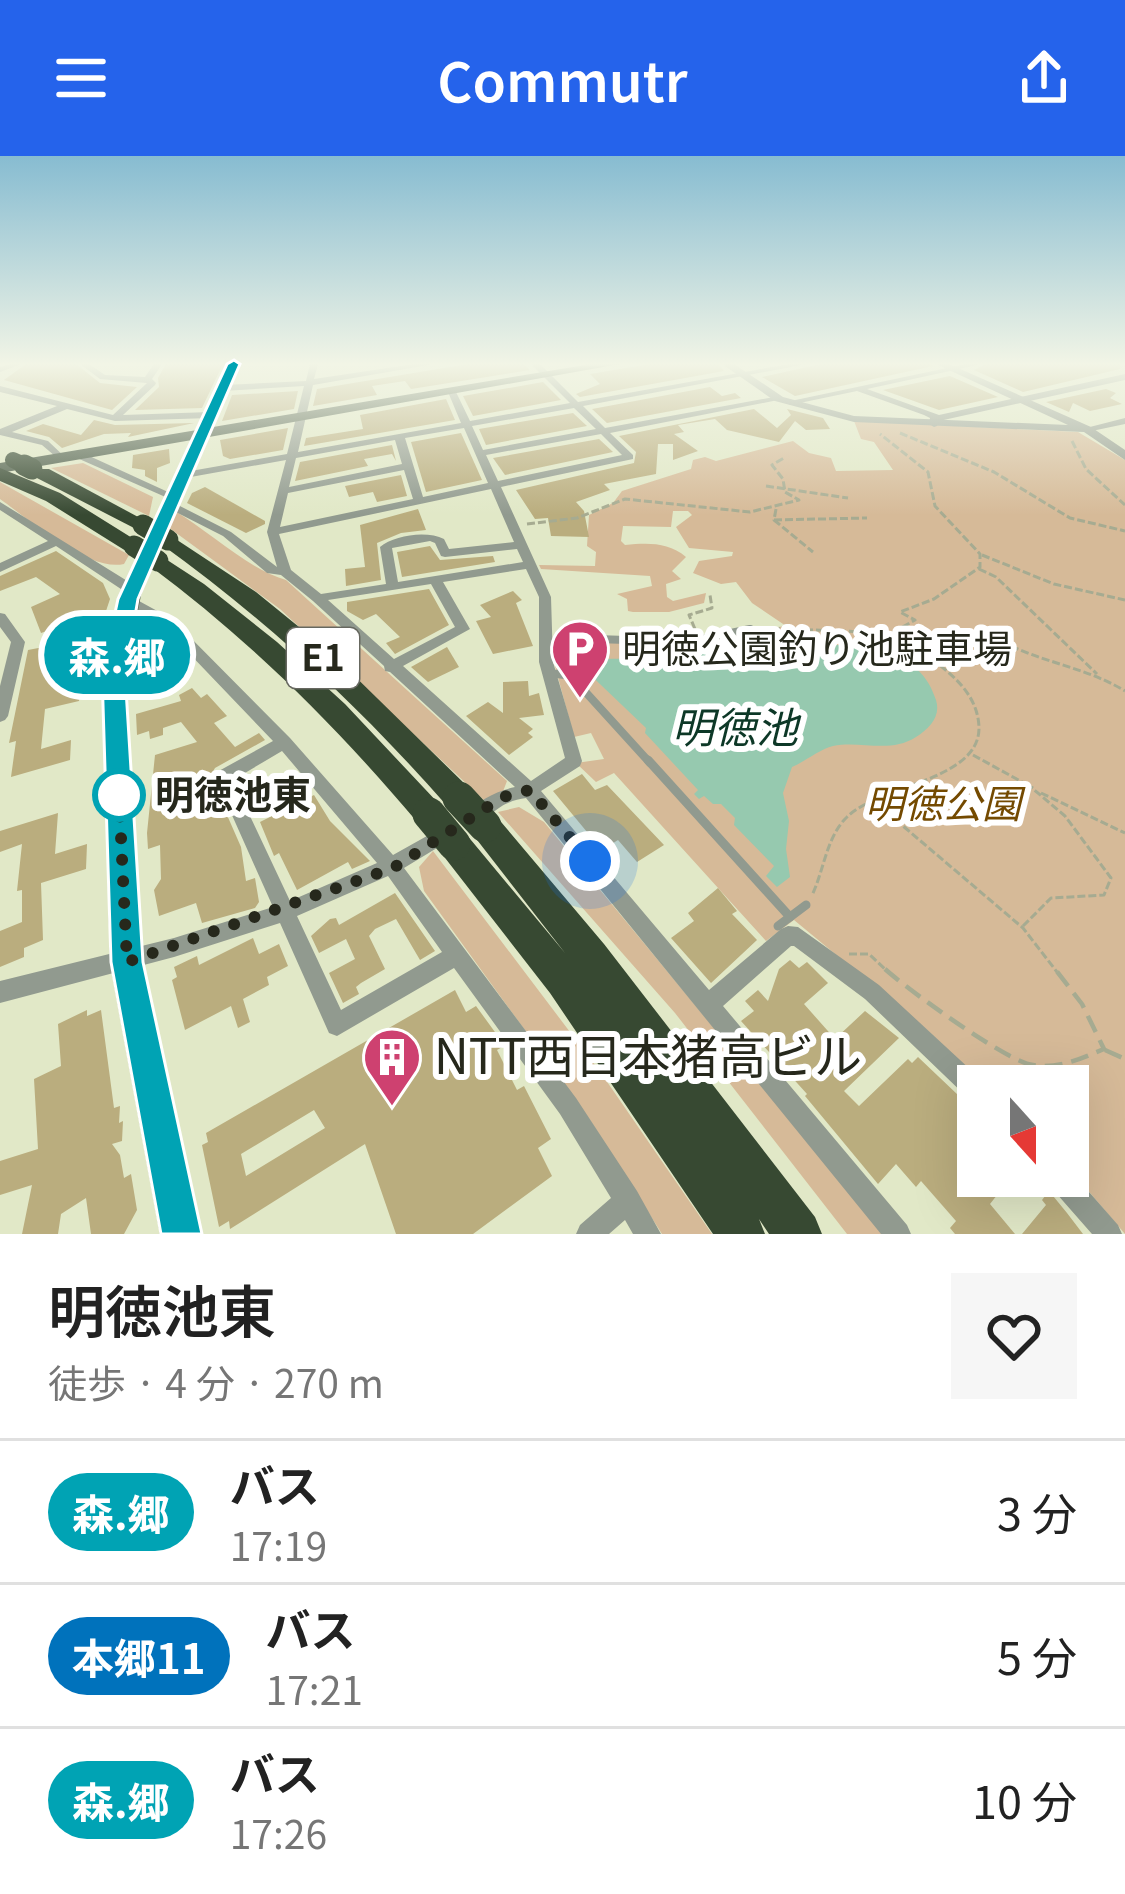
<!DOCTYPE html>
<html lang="ja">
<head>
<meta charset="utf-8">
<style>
	:root { --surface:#fff; --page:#f6f6f6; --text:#222; --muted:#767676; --line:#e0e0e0; --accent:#2563eb }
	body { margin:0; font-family:Georgia,"Noto Sans JP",serif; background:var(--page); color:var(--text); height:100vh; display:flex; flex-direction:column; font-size:45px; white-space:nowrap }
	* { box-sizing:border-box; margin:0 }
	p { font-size:39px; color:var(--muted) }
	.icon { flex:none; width:66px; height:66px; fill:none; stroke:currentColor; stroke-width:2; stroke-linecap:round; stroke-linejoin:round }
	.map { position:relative; height:1078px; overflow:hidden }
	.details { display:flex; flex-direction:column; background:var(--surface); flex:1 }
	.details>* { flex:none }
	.badge { padding:0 24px; border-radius:39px; font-size:42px; line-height:78px }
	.needle { width:78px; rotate:159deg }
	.tools { position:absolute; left:957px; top:909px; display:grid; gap:24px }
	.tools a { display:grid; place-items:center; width:132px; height:132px; border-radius:0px; background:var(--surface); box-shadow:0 12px 48px #0002; font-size:60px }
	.you { position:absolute; width:60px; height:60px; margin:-30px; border:9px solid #fff; border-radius:50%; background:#1a73e8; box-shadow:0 0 0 18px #1a73e833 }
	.map>.badge { position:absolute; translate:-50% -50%; box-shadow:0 0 0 6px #fff }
	.round { display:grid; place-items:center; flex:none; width:126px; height:126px; border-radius:0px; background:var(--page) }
	.summary { display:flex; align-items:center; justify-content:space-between; height:204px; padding:0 48px }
	h1 { font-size:57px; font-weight:600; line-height:90px }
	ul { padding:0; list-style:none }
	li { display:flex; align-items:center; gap:36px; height:144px; padding:0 48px; border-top:3px solid var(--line) }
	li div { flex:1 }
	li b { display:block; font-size:45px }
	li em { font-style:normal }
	li .badge { min-width:132px; font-weight:700; text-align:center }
	header { display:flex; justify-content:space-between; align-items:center; height:156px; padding:0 48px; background:var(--accent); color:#fff; font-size:54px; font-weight:600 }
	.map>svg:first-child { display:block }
	.green { fill:#d6ba98 }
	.water { fill:#96c9af }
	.building { fill:#baad7e; fill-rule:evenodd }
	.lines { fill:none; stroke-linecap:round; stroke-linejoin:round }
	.path-far1 { stroke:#a6ab91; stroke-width:3; stroke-dasharray:8 3; stroke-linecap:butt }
	.path { stroke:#a6ab91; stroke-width:4.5; stroke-dasharray:18 9; stroke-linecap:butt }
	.service-far1 { stroke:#919a8f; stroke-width:8 }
	.service { stroke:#919a8f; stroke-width:9 }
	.minor { fill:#919a8f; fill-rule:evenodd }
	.tertiary { fill:#919a8f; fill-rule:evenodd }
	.primary { fill:#4e5e4a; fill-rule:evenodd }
	.motorway { fill:#374932; fill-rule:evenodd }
	.motorway-bridge-far2 { stroke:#374932; stroke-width:16 }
	.motorway-bridge-far1 { stroke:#374932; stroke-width:21 }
	.motorway-bridge { stroke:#374932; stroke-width:33 }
	.line { fill:#00a3b4; stroke:#fff; stroke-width:3 }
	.walk { stroke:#26281c; stroke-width:12; stroke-dasharray:0 21.6 }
	.stop-dot { fill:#fff; stroke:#00a3b4; stroke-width:6 }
	.labels { text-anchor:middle; stroke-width:12; stroke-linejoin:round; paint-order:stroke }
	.shield { fill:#fff; stroke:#676860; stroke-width:3 }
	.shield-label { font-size:36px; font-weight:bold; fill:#26281c }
	.poi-label { font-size:39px; fill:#26281c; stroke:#fff; text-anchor:start }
	.stop-label { font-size:39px; font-weight:bold; fill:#26281c; stroke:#fff; text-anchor:start }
	.park-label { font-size:39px; font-style:italic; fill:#744a01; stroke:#fff }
	.water-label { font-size:42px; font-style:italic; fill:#0d3827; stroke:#fff }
	.near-poi-label { font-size:48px; fill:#26281c; stroke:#fff; text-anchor:start }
</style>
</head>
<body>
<header><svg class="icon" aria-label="menu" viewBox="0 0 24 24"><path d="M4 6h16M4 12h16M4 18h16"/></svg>Commutr<svg class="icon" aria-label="share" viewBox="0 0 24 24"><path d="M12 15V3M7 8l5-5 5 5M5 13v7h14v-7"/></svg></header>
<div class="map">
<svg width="1125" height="1078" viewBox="0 0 1125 1078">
	<rect width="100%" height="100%" fill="#e1e8c7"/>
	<g class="green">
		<path d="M854 265 1078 276 1125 304V1078L1068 1011V930H986L926 873 794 764 766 785 614 617 596 626 576 607 604 603 591 577 574 581 555 510H561L569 493 582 482 686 483 786 470 752 447 736 426 721 428 693 417 699 405 732 400 733 396 689 392 676 371 692 359 688 355H673L671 371 623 370 621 385 625 389C648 387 668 386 686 401L672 415 681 423 666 428 667 441 673 445 706 437 704 447 669 456H633L628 455 627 443 617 438 652 430 650 420 541 413 539 409 595 410 596 396 587 390 589 359 613 347 622 335 691 313 693 304 705 301 716 305 793 285 809 297 831 302 836 315 893 314 874 286 861 283Z"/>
		<polygon points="83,307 153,341 149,360 51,312"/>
		<path d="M0 326 129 399 124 408C88 416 30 364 0 343Z"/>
		<path d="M175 355C210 376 248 413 286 424L507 625 502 638 486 646 280 453 168 371Z"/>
		<polygon points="519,651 544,666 884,1078 847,1078 675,857 498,656"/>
		<polygon points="433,695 601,917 712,1078 662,1078 590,964 424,735 419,711"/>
	</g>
	<path class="water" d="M779 489C832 490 916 478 936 544 941 560 930 572 916 581 890 598 860 584 833 590 820 593 806 605 792 611L783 637 789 665 786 693 790 721 777 731 766 720 774 710 734 669 735 662 721 648H713L704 640 699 643 694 638 698 634 645 577 646 572 579 508 591 503 687 502 703 491 765 506Z"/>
	<g class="building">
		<polygon points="26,208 76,208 100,227 137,231 112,254 4,224"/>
		<polygon points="166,208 223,208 202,252 135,254 159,231 158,222"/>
		<polygon points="468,208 524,208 530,214 411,233 405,225 372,230 377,239 313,250 317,233"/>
		<polygon points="650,208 718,208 724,215 580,241 576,238 600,228 590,218"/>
		<polygon points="821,208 932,208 933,210 795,240 762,221"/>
		<polygon points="986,208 1120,208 1120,213 1023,236 974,214"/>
		<polygon points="950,220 998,241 939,254 883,234"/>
		<polygon points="543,226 561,244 473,260 463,240"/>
		<polygon points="710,231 722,240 735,237 741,242 607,267 592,253"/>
		<polygon points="1106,233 1116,237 1110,242 1122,248 1090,255 1073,247 1069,256 1046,246"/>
		<polygon points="298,235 294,253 222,265 232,239"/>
		<polygon points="446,243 455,264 304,290 306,282 363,273 360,259"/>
		<polygon points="754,253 777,272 791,259 787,253 823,262 830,273 806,274 795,265 779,286 727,274 715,263 678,269 684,276 674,278 698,295 673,304 673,288 658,288 656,318 604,328 610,334 576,346 584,355 589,381 551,380 548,362 535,363 516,334 634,307 636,296 619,280"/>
		<polygon points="573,257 587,270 486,289 479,273"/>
		<polygon points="94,264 115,269 194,267 128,281 131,277 104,278 62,292 49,281 26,275 43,268 81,279"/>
		<polygon points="288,272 283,294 230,303 223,300 220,284"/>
		<polygon points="461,277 482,324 426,336 411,286"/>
		<polygon points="599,283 613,296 505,319 493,302"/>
		<polygon points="392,289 396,305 392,298 364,303 368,310 295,325 300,306"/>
		<polygon points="169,293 170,307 157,312 157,326 145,320 145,314 132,312 133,299 121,301"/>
		<polygon points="401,319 407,340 377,346 373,336 349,341 345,330"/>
		<polygon points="205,331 265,365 265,368 246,377 187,347 192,337"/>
		<polygon points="418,353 426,374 401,377 377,387 381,424 346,430 345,413 365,411 360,369"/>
		<polygon points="430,390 440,404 493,400 495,406 402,421 397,396"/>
		<polygon points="56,395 103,427 110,443 106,455 41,477 31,451 60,438 36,421 0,435 0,420"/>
		<polygon points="429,433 449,469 395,498 386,487 400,481 376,458 363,464 347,455 347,446"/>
		<polygon points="513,435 522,444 516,447 533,490 493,498 476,465 491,461 480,449"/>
		<polygon points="96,481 93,498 86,499 79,545 45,553 41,593 71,584 70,604 11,621 16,585 9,587 28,494"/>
		<polygon points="447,491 459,511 428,526 411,511"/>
		<polygon points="528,525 529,540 539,537 544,559 519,562 533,573 528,577 533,581 509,599 466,560 488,546 503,557 503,526"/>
		<polygon points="192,532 201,542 207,538 227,560 214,567 235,591 259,577 265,584 215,612 211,619 221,661 227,659 241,691 246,725 255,722 259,746 255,752 202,767 196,747 159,760 154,734 161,723 160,689 148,693 147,677 155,599 197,586 181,566 163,572 163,579 150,583 149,575 137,579 136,558 181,545 179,539"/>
		<polygon points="582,618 595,634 607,629 664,689 637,706 618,684 602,694 553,635"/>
		<polygon points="314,639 330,665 370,705 352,713 348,706 297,734 279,697 274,700 260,666"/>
		<polygon points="58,657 55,698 87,688 86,713 41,727 43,784 24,792 24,801 0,811 0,775 22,766 22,734 17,735 22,688 0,696 0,675"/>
		<polygon points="718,732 737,755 732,758 757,784 711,827 671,782 694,765 688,757"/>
		<polygon points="395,737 435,795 420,804 396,763 375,773 369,780 385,813 361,827 356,831 359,838 343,847 329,817 355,803 346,783 319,797 311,780 330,763 336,762 339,769"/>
		<polygon points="253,782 259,798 279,788 288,810 267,821 269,829 243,843 250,866 238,872 231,850 185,874 172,824 177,821 174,811 197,800 199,809"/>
		<polygon points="790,804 799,812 807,806 828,827 804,848 835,883 865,855 899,882 844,935 859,950 908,903 912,907 918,901 978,958 978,1020 1012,1020 990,1048 1015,1078 955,1078 950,1072 956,1065 921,1025 916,1031 896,1008 878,1028 805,940 807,938 741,865 754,855 745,845 758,834 768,845 779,813"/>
		<path d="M455 834 466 856 476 850 500 883 504 890 497 894 517 934 524 930 551 983 538 992 552 1020 473 1078H396L365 988 230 1073 229 1065 219 1071 202 989 208 986 206 977ZM314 954 325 972 246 1020 241 998Z"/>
		<polygon points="87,854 87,860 101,854 114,952 120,950 119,967 123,965 122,985 112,988 120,999 124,1022 131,1018 137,1054 124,1078 91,1078 86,1042 61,1058 58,1078 22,1078 32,1029 0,1039 0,1005 38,993 34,923 61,910 58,868"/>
		<polygon points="1049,1035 1067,1057 1083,1078 1022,1078 1046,1049 1042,1044"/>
	</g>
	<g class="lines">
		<g class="path-far1">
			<polyline points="900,277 994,316 1070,362 1125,375"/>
			<polyline points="1072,285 1086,313 1125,349"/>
			<polyline points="766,330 848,342"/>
			<polyline points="776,353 774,364 813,396"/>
			<polyline points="774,364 867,362"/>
			<polyline points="527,368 577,362 625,343 750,356 799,344 785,336 783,323 772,309 784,302"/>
			<polyline points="982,399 1054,428 1125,444"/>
			<polyline points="979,413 996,421 1097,518"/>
			<polyline points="761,472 892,477 915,464 900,456 934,443 980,411 980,398 935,350 928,316 880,278"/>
			<polyline points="695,473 689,459 712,452 710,439"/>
			<path d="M1011 490C1050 508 1089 513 1125 535"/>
			<polyline points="973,599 1033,632"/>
			<polyline points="1041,637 1125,677"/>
			<polyline points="870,642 1023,772 1057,816"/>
			<path d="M813 737C824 713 827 680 847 661 879 629 979 625 979 572 978 526 928 502 895 479"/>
			<polyline points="1023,770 1051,742 1104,739 1111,722 1065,660 1032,632"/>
			<polyline points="849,798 869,798 888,816"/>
		</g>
		<g class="path">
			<path d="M885 813C907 833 1007 906 1033 909 1059 913 1080 903 1104 893L1082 848 1055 813"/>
			<polyline points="1105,894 1125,903"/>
		</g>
		<g class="service-far1">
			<polyline points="550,517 571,520 650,607"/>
			<polyline points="560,517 573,493 596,483 687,486 750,473"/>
		</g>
		<g class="service">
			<polyline points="648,604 790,761"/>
			<polyline points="778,770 806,749"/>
		</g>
		<g class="minor">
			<polygon points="10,208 22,208 0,216 0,211"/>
			<polygon points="80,208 89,208 105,219 145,221 154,208 162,208 152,223 156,227 155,229 123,259 210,256 215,259 210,262 115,265 67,253 12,276 48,285 67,303 62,306 42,289 0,279 0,273 57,250 0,236 0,230 113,259 147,227 100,223"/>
			<path d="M310 208H318L314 223 414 208H434L313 229 298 296 461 267 448 236 452 233 456 236 470 265 570 247 531 208H540L578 246 789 208H807L583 250 605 272 779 240 783 243 610 277 633 299V303L501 331 551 441 553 506 582 605 580 610 541 635 709 834 781 773 788 770 798 771 879 829 986 928 987 930H978V948L970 944 865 843 794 790H791L723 850 907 1069 911 1078H881L526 642C520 643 514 644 508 647 493 653 485 668 468 665L465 660C476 645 497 635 515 631L390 516 385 515 384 510 313 445 281 419 267 417 223 380 166 351V347H174L231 376 277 411 267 376 286 304 185 322 180 319 185 316 287 298 304 230 223 235 219 232 223 229 306 225ZM574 252 596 273 483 294 472 270ZM464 272 488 327 423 341 405 282ZM601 278 622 299 498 325 486 299ZM395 284 402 308 289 331 296 302ZM404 314 413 343 280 371 288 337ZM491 333 514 386 449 393 444 383C427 374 394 379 380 391L386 428 321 438 291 414 279 378ZM430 385 435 387 441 400 445 401 517 393 523 406 398 426 392 392ZM526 413 539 441V506L565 602 531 625 403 510 470 473 443 426ZM431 428 455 471 394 503 328 444Z"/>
			<polygon points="966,208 982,208 867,233 939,259 1125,218 1125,224 939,265 937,270 934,271 929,268 930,262 924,259 857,235 790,249 786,246"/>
			<polygon points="1125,262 1125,268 1087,276 1082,273"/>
			<polygon points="77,298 85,298 179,341 170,343 77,302"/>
			<polygon points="0,346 137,431 138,434 132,438 127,437 56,390 0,416 0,407 48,385 0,354"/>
			<path d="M128 439 172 463 290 582 393 699 443 671 449 668 455 671 458 676 455 681 404 712 576 942 637 1035 661 1078H633L625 1064 609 1078H576L580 1069 611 1042 560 958 454 812 337 880 329 877 280 767 174 801 0 847V825L174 782 273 751 215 621 217 616 273 585 162 469 123 446 122 443 123 440ZM282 595 377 707 290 745 233 624ZM388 720 442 796 341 854 297 760Z"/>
			<polygon points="0,457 5,458 25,486 8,560 5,564 0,566 0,530 11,486 0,471"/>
			<polygon points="1068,1012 1118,1069 1122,1078 1092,1078 1049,1029 1045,1020 1068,1020"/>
		</g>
		<polygon class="tertiary" points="722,208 734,208 783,241 854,260 1068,269 936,208 949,208 1091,271 1125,294 1125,304 1084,276 854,266 775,245"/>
		<polygon class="primary" points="228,208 240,208 213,271 591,208 620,208 209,281 142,434 126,517 142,806 202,1078 160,1078 110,806 102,517 122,434 192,284 0,317 0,307 197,274"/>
		<g class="motorway">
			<polygon points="0,312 60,337 145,390 142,395 126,395 46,345 0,325"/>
			<polygon points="35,313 49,313 153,369 143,375 136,373 35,321"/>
			<path d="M168 378 256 436 331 497 470 633 474 642 470 651 459 655 448 651C361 552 268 465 161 388L157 384Z"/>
			<path d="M158 398 204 428 277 486 345 548 440 649 445 658 440 667 429 671 418 667C337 571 251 485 150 410L147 405Z"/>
			<polygon points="485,656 496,660 604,788 815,1061 822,1078 769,1078 759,1063 765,1078 713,1078 550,837 442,698 438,688 442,678 454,674 466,678 565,797 474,680 469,670 474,660"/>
		</g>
		<polyline class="motorway-bridge-far2" points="13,304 31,312"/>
		<g class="motorway-bridge-far1">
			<polyline points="24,309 32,313"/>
			<polyline points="143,369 168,384"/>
			<polyline points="134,390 158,405"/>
		</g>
		<g class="motorway-bridge">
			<polyline points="459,642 485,670"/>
			<polyline points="429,658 454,688"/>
		</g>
	</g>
	<linearGradient id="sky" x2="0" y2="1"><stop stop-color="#87bcd1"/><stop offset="0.58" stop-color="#f2f5e6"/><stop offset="1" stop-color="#f2f5e6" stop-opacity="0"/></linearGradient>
	<rect width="1125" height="359" fill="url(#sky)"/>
	<polygon class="line" points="234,204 240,208 138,443 125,517 143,806 202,1078 161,1078 111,806 102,517 118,443 227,208"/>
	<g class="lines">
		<polyline class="walk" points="119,639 127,806 393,712 503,641 530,634 590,705"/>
	</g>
	<defs>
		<symbol id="parking-pin" viewBox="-11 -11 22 30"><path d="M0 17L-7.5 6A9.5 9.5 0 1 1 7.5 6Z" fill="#ce4170" stroke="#fff"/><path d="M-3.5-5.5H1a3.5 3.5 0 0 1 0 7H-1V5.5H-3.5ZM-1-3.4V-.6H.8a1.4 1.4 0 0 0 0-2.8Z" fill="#fff"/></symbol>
		<symbol id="building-pin" viewBox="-11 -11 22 30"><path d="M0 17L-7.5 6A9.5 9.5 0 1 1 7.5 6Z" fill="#ce4170" stroke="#fff"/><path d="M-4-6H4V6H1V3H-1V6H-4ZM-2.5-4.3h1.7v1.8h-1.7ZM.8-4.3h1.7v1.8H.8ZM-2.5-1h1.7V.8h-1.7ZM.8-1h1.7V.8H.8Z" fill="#fff"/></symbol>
	</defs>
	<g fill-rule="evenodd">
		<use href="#parking-pin" x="547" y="460" width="66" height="90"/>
		<use href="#building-pin" x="359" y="868" width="66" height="90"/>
	</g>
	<circle class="stop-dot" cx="119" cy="639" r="24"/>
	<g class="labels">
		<rect class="shield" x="287" y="472" width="72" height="60" rx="9"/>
		<g class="shield-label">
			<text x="323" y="515">E1</text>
		</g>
		<g class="poi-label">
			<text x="622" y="507">明徳公園釣り池駐車場</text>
		</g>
		<g class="stop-label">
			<text x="155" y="653">明徳池東</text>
		</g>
		<g class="park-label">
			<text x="943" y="662">明徳公園</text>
		</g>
		<g class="water-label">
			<text x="735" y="587">明徳池</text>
		</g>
		<g class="near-poi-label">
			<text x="434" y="918">NTT西日本猪高ビル</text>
		</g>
	</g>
</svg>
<div class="tools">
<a><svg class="needle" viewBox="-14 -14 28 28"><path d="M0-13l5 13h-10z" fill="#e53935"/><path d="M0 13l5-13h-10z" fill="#767676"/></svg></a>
</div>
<div class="you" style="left:590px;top:705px"></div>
<b class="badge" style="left:117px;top:499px;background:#00a3b4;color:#fff">森.郷</b>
</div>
<section class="details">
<div class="summary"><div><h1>明徳池東</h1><p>徒歩 · 4 分 · 270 m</p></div><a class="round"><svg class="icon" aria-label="heart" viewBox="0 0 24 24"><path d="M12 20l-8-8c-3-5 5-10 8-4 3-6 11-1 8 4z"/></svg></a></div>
<ul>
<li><span class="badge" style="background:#00a3b4;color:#fff">森.郷</span><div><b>バス</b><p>17:19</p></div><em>3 分</em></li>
<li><span class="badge" style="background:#0072bc;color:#fff">本郷11</span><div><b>バス</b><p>17:21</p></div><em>5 分</em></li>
<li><span class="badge" style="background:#00a3b4;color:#fff">森.郷</span><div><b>バス</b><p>17:26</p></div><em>10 分</em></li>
</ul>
</section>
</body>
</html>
